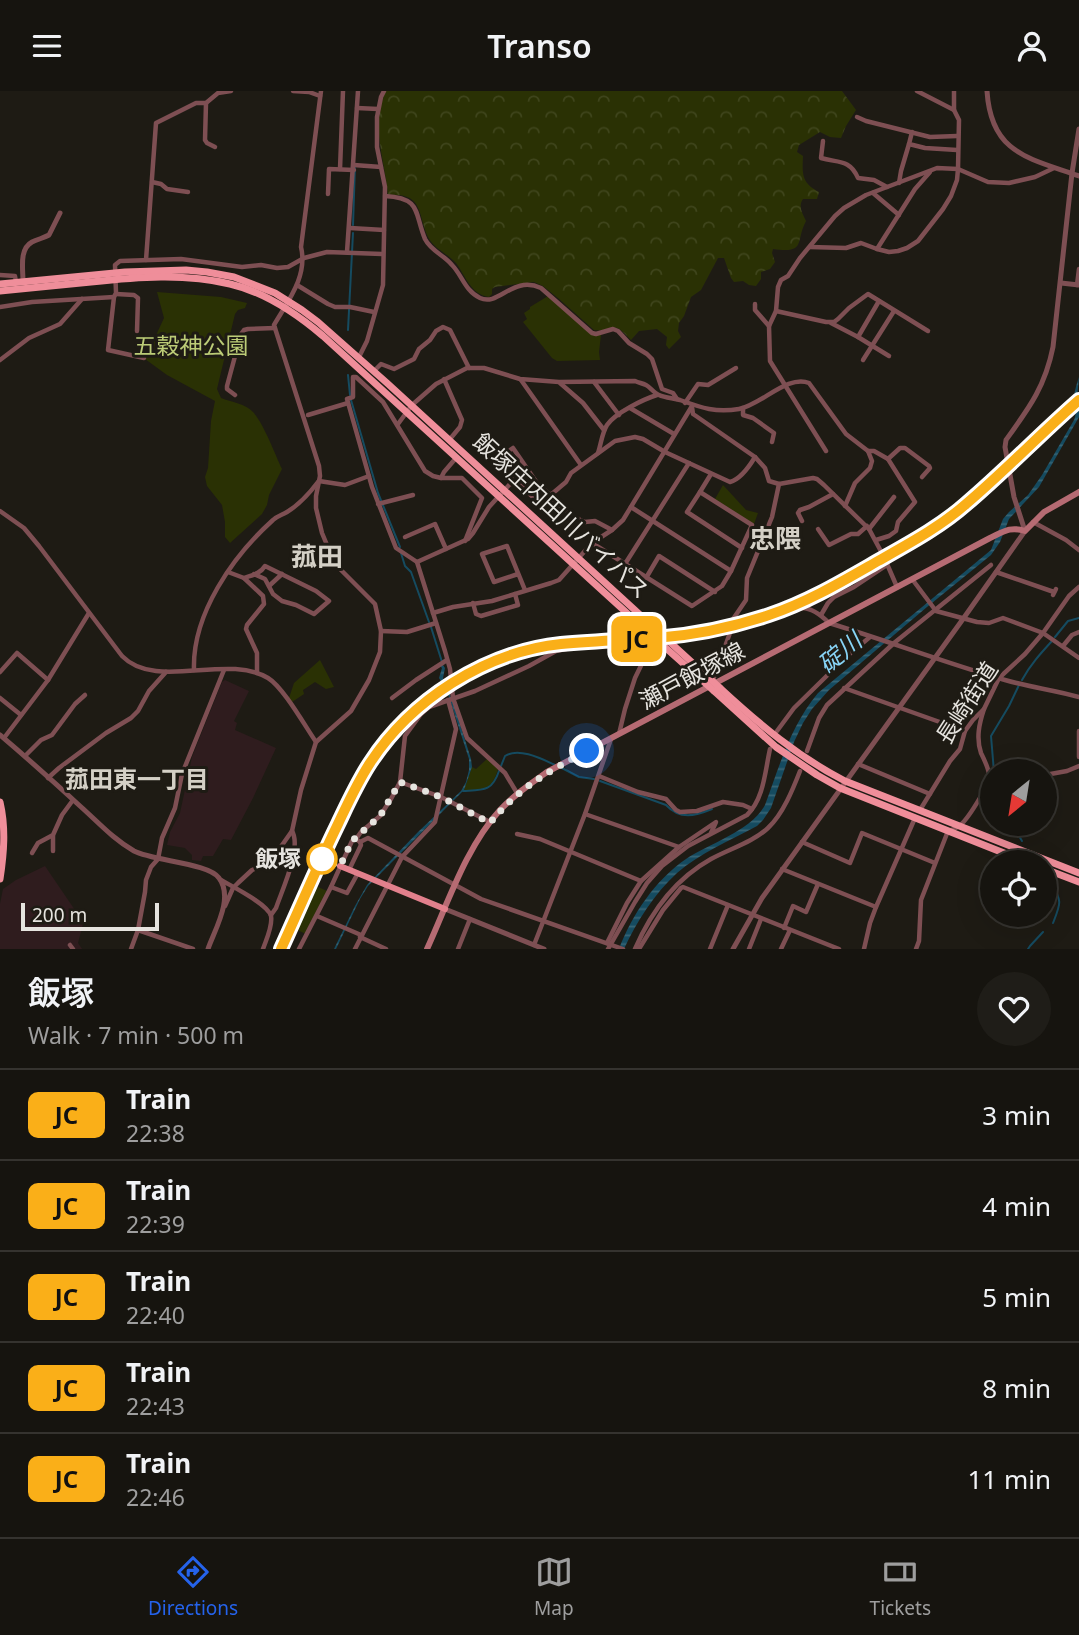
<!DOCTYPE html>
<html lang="en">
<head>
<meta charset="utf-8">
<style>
	:root { --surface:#16140f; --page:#1f1d18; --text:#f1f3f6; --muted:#9e9e9e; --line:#35332f; --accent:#2563eb }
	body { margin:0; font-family:"Noto Sans","Noto Sans JP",sans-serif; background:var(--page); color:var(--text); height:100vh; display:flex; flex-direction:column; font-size:26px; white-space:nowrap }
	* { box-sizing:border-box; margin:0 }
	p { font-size:23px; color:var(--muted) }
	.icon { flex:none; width:38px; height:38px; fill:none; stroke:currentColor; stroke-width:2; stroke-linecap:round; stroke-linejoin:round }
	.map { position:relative; height:858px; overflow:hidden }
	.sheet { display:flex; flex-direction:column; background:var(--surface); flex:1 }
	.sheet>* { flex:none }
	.badge { padding:0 14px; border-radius:10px; font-size:24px; line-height:46px }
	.needle { width:46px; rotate:210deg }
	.fabs { position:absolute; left:980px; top:668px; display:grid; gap:14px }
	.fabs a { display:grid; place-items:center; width:77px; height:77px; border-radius:50%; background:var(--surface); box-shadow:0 7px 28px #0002,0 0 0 2px var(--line); font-size:35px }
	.scale { position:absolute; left:21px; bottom:18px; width:138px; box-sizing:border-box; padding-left:7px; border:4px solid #e6e4df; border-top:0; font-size:19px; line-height:24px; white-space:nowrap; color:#e6e4df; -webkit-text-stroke:5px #1e1b14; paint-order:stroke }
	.you { position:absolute; width:35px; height:35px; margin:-18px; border:5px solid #fff; border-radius:50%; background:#1a73e8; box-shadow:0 0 0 10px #1a73e833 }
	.map>.badge { position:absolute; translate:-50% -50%; box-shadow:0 0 0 4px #fff }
	.round { display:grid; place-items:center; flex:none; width:74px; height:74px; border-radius:37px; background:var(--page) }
	.head { display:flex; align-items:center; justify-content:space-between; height:119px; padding:0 28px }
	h1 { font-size:33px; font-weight:600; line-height:52px }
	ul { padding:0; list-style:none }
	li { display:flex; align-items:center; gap:21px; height:91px; padding:0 28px; border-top:2px solid var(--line) }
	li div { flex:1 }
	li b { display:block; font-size:26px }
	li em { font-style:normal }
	li .badge { min-width:77px; font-weight:700; text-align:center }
	header { display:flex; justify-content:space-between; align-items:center; height:91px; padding:0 28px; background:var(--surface); font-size:32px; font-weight:600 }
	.dock { display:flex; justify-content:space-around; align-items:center; height:98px; border-top:2px solid var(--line); background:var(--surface); font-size:19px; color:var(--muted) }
	.dock a { display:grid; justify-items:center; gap:4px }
	.dock .current { color:var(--accent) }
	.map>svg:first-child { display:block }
	.education { fill:#2f1c1e }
	.forest { fill:url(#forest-crowns) }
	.park { fill:#2a3104 }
	.water { fill:url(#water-rules) }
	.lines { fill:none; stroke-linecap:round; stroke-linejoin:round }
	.stream { stroke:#154b60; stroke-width:2 }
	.minor { stroke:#7e4f53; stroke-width:4.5 }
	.tertiary { stroke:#7e4f53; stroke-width:5 }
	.secondary { stroke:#b66b73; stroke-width:6 }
	.primary { stroke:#e2808c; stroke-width:6 }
	.trunk { stroke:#ef8e9a; stroke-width:7 }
	.rail { stroke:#c3c1bc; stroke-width:2; stroke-dasharray:14 7; stroke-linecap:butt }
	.trunk-bridge { stroke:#ef8e9a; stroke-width:7 }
	.line-casing { stroke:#fff; stroke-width:16 }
	.line { stroke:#faaf18; stroke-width:10 }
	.walk { stroke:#e6e4df; stroke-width:7; stroke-dasharray:0 12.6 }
	.stop-dot { fill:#fff; stroke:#faaf18; stroke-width:3.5 }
	.labels { text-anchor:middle; stroke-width:6; stroke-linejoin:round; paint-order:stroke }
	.park-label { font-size:23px; fill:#bccc77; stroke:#1e1b14 }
	.street-label { font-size:23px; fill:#e6e4df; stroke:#1e1b14 }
	.stop-label { font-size:23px; font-weight:bold; fill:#e6e4df; stroke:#1e1b14; text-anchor:end }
	.water-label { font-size:24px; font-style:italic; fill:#88d4f6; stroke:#1e1b14 }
	.neighbourhood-label { font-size:24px; font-weight:bold; fill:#d4d0c6; stroke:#1e1b14 }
	.quarter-label { font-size:26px; font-weight:bold; fill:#d4d0c6; stroke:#1e1b14 }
</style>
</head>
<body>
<header><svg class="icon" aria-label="menu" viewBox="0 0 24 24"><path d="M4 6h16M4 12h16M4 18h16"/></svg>Transo<svg class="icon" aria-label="person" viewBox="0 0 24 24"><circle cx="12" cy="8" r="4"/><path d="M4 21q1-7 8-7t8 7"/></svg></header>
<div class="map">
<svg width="1079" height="858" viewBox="0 0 1079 858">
	<defs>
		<pattern id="forest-crowns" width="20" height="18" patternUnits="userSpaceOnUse" patternTransform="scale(1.75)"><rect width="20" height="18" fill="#2a3104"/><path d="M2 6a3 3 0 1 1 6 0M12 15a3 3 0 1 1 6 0" fill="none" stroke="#3f451c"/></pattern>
		<pattern id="water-rules" width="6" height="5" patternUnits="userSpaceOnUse" patternTransform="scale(1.75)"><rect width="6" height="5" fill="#154b60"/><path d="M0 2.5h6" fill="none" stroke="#376576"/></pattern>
	</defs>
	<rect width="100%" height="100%" fill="#1e1b14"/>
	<g class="education">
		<polygon points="225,589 249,600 234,630 237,632 235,639 276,657 253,707 231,749 223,748 213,765 203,765 201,770 192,769 192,764 185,757 167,754 170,741 180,722 192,666 222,591"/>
		<polygon points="45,775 79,825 84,829 78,852 82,858 0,858 0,813 3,798 16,789"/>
	</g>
	<path class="forest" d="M386 0H842L856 19 846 35 841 47 830 46 820 41 799 54 797 61 803 65C802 84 802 92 819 101L817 108H803C798 115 802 122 806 130 795 150 807 163 773 158L772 162 775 171 770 178 761 181V188L756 195 749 194 743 190 734 191 731 187 724 167H718L701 199 691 206 684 225 679 232 678 240 681 246 669 258 666 254 667 246 657 238 639 240 631 249C611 227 617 241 594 239L558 207 543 195 534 191 495 196 492 198V203L489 206C470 203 466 185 456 172 447 162 434 158 428 146 417 122 424 102 388 104 385 69 370 34 386 0Z"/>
	<g class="park">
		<path d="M157 201 221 206 247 212 245 217 238 219 235 223 217 298 221 307C231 311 246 313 253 321 264 333 275 363 282 378L269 404 267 414 262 423 230 452 225 446V431L222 414 207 395 205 386 208 377 211 330 215 310 167 284 145 268 164 227Z"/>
		<polygon points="548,205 590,242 601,244 599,261 600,269 557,270 552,267 523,231 527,228 524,222 530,218 530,216"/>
		<polygon points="723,394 746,419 758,422 754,433 715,408"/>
		<polygon points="320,569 334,596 326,598 315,591 303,599 304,603 292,611 289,607 294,592"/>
		<path d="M487 668 498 678C492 699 485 699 464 699L472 676 476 678Z"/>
		<polygon points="316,795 327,800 306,843 295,838"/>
	</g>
	<g class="water">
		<path d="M1079 286 1077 307 1079 314V326L1039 396 1009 428 1000 451 991 464 927 516 829 599 812 618 803 632 794 651 771 717 763 729 757 735C731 749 700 762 677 782 654 803 637 830 624 858H619C632 824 655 789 686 768 710 752 751 740 765 714 779 676 791 634 818 602L991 459 1003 428 1009 421 1028 404 1042 384 1074 329C1078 320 1073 314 1074 305 1075 298 1077 292 1079 286Z"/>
		<polygon points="443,574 445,577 443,587 455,617 471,668 472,676 464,699 368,795 360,808 336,858 334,858 355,815 367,794 418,741 461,700 466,691 469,679 469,668 447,600 439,587 442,577 440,575"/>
	</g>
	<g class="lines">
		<g class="stream">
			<polyline points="353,134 355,74"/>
			<polyline points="348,239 353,142"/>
			<polyline points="348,284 350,304"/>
			<polyline points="351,309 378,402 400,456"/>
			<polyline points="401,462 405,475 411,481 429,531"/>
			<polyline points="431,536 442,571"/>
			<polyline points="1055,546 1068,530 1079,527"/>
			<path d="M1022 589C1030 574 1041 562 1052 550"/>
			<path d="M501 675 505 665C519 656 542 668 555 674"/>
			<polyline points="560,676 579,686 594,688"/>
			<polyline points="994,681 991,645 1009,615 1019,594"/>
			<path d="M600 690 666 714C680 729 695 725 712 718"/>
			<path d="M463 700C483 699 492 701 499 680"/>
			<polyline points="1012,733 1022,750"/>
			<path d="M1046 787 1049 791 1052 792C1062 811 1061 812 1053 832"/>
			<polyline points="1028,858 1030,855 1043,841"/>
		</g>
		<g class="minor">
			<polyline points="293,0 309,1 320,5"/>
			<polyline points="917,0 954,19"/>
			<polyline points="206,12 205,49 207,52 215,56"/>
			<polyline points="357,17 378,18"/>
			<polyline points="857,26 866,30 930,46 957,45"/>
			<polyline points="912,41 909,53 925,57 957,59"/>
			<path d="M823 50 821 67C838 72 850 68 858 87L874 89 887 96"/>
			<polyline points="354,74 381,76"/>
			<polyline points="340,78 343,0"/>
			<polyline points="152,91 161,93 167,98 188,101"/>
			<polyline points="899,92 901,80 909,53"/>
			<polyline points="873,102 899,124"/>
			<polyline points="328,103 329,78 354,79"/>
			<path d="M385 105C422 107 414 122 425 148 431 160 444 164 452 174 462 184 465 200 480 207 499 216 512 184 541 197L592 242 596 243 613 238 618 240 629 252 647 263 652 268 662 298 673 302 677 308"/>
			<polyline points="350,137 384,139"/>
			<polyline points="810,156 846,157 861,152 877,158 915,98 930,81"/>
			<polyline points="877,158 889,161 898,160 907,157 918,150 943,118 951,105 957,89 958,78 959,29 954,19 954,0"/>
			<polyline points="347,161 358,0"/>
			<polyline points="146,169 156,32 196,12 206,12 218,2 231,0"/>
			<polyline points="0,184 15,185 16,191"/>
			<polyline points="297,194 328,213 335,216 350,216 374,221"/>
			<polyline points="1077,194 1079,178"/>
			<polyline points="116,203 134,204 138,207 137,240"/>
			<polyline points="879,210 858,246 889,265"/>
			<polyline points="755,213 755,219 769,235"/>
			<polyline points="0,216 32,211 114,206"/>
			<polyline points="776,220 826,231 834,231 838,228 849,217 868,203 928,240"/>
			<polyline points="831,232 858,246"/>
			<polyline points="359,266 367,250 383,194 385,96 377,56 377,26 381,6 384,0"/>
			<polyline points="144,267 108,259 114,206 116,202 115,174 120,170 181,168 242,176 261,174 277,177 288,176 304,167 327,161 382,163"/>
			<polyline points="0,269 29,247 60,233 82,208"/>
			<polyline points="863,269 894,220"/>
			<polyline points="374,280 381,273 394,278 414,268 419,258 430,249 436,240 443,236 450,239 469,277"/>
			<polyline points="444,288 462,329 460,336 450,348"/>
			<polyline points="521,289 581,374"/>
			<polyline points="594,291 619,324"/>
			<polyline points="560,292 583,312 604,339"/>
			<polyline points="235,304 227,298 227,295 241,243 244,239 248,238 275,237"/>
			<polyline points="685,312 698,293 708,294 736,277"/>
			<polyline points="692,316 693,323 696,325 755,366 765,377 769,390 779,393 813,387 817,388 824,394 869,438 884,466 897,496"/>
			<polyline points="630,317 674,343"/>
			<polyline points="743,317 743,324 753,327 774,342 772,351"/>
			<polyline points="308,324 348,312"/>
			<path d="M398 333 412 314 436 293 467 277H484L520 288 559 291 635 290C639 292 642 292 646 294 650 296 654 302 659 304 665 307 673 307 680 309 702 317 716 322 739 318 761 314 788 283 809 292L846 343 868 360 872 370 870 377 855 392 845 415"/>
			<polyline points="826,360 770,270 769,235 776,220 778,196 781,189 788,185 800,167 835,125 844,117 866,104 937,77 958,78 988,91 1009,92 1035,86 1054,77"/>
			<polyline points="868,360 874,360 888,368 900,357 905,357 929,375 930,377 922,386"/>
			<path d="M598 362C601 353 602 342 607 334 615 322 644 308 657 304"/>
			<polyline points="456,367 444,381 441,387 433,385 425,380 383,311 356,286 353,286 353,306 347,308 372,396 396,457 417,471 445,560 450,578 453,607 467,647 505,682 517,702"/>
			<polyline points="441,387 462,387 482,407 465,450"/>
			<polyline points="319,390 345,394 369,385"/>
			<polyline points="514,392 499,367 513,357 537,392 550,404"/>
			<polyline points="700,401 687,421 742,457"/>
			<polyline points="545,407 580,429 585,431 595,430 612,439"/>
			<polyline points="378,413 413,404"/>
			<polyline points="631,416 731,480"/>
			<path d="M0 420 24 437 39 455 122 565C156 600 227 562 268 587 283 596 305 635 316 651"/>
			<polyline points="802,430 798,422 800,419 809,416 833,403"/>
			<polyline points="1033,431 1066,449 1079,459"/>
			<polyline points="818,438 829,454 851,443 858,443 867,435"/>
			<polyline points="869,438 894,406"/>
			<polyline points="405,446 435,433 446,458"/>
			<polyline points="876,449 889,445 896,440 898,431 915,411 888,368"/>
			<polyline points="592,452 692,515 722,495 731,480 752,434 700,401 711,383"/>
			<path d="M417 471 468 448 473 442 489 416 510 393H519L534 407H544L553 402 566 391 571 382 615 350 635 346 643 348 665 361 730 391C741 388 749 376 755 366"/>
			<polyline points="625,473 689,372"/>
			<polyline points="228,481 244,487 263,505 264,513 247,534 246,538 257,562 257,582"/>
			<polyline points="996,481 1054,501"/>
			<polyline points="518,483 494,491 482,463 507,455 525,499"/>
			<path d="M244 487C252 484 260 483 265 475L316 500 329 510 314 523 296 514 282 510 273 503 265 488 254 483"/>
			<polyline points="646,487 659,465 715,501"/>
			<polyline points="912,488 936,520 977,531 989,532 1003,527 1043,542 1079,567"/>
			<polyline points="269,495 282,483"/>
			<polyline points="1053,504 1056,498"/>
			<polyline points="473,512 476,523 481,525 518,514 515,503"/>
			<polyline points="433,522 453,516 492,510 551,492 559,489 592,452 612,439 623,429 692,315"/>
			<polyline points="821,524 828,512 834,506 854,496 887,474"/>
			<polyline points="381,540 407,541 436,532"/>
			<path d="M670 549C704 545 738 539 771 528 781 525 791 517 802 517 813 517 822 525 829 532 888 550 946 572 1005 589 1029 596 1054 599 1079 606"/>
			<polyline points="1063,555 1072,544 1079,541"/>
			<path d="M194 579C192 523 233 465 273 429 277 425 282 424 287 421 300 413 309 403 318 391"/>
			<polyline points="0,581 17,562 48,589"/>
			<polyline points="712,592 731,539 731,531 746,509 747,487 772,426 779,393"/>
			<polyline points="844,597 965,640"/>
			<polyline points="0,607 21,624"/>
			<polyline points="392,607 416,589 447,569"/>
			<polyline points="777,640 794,617 847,565 870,546"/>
			<polyline points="1079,640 1079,666"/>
			<polyline points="619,643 625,618 635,587 652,552"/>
			<polyline points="4,647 48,589 89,522"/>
			<polyline points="807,660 819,627 827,614 894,552 991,474"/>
			<polyline points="25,665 41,649 52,644 75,613 85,604"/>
			<polyline points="858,673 930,703"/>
			<polyline points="1045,684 1067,680 1079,675"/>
			<polyline points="599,685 638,701 666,708 676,719 680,721 697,720 723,711 743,714 752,718"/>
			<polyline points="48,687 59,677 106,642 131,627 138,620 149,600 166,581"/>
			<polyline points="400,691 441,706 490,731"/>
			<polyline points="920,719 950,670 960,658 965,640 973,629 984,618 999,587 1025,563 1043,542 1069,505 1079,496"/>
			<polyline points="585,723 679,756"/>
			<polyline points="517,743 540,748 641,790 627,812 607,852"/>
			<polyline points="53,745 53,760"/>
			<polyline points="356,748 361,741 380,725 391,708 400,691 405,645 421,623 429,616 475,600 529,575 556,560 571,557 658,551"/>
			<polyline points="360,751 368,747 481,808 623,858"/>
			<polyline points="802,751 850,772 862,742 935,772"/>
			<polyline points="32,762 38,752 53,744 62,724 73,709"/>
			<polyline points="782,778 876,816"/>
			<polyline points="349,779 361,754 360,751 356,748 352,750 331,796 347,802 358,782"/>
			<path d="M221 789C233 796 268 813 271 825 273 835 266 849 263 858"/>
			<polyline points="641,790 679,756 716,731 711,742"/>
			<path d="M225 815 233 797 238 792 252 779 262 775 280 757 292 740 301 699 316 651 351 620 369 589 380 561 381 540 375 513 339 477 332 466 322 442 316 417V405L320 385 319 375 274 234C288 210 308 185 301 156L321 0"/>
			<path d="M271 824 276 817C282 799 302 757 292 740"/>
			<polyline points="317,825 361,844"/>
			<polyline points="784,837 793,815 806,821 818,793"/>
			<polyline points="138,839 193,858"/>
			<polyline points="360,846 386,858"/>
			<polyline points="70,854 73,858"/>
			<polyline points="534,854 585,723 611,648"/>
			<polyline points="131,858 138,839 145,801 146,789 151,776 158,768 162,747 175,717 182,683 224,579"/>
			<polyline points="299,858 331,796"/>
			<polyline points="355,858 402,766 435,731 456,638 448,609"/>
			<polyline points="458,858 470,828"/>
			<path d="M608 858 635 811 647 792 662 775 688 755 747 724C764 708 765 680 770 658"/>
			<path d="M635 858C651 821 675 788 711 768 729 758 753 751 768 737 783 723 793 698 800 680"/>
			<polyline points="639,858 663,819 681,797 683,796 839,858"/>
			<polyline points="710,858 728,814"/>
			<polyline points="749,858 761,828"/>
			<polyline points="781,858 790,839"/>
			<polyline points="864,858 870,832 876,816 915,727"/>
			<path d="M916 858 919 850 921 809 948 740C951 739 955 738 958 736 967 730 990 694 989 683 988 676 984 668 981 662 976 647 979 633 984 618"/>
		</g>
		<g class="tertiary">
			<path d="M987 0C991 63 1029 67 1079 85"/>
			<path d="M23 190C23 178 19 158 32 151 38 148 44 147 49 144L60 122"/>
			<polyline points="1061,192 1079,194"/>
			<path d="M0 644C27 667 54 691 80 715 98 731 113 748 134 760 153 770 209 772 219 787 234 807 215 838 208 858"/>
			<polyline points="445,818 544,858"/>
			<path d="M733 858 762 807 963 528 1025 440 1014 406 1005 356 1006 349C1029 317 1045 296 1053 256L1072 82 1079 38"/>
		</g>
		<path class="secondary" d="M427 858C448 812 466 756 500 719 514 704 530 693 547 681L990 447C1003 441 1010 435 1025 440L1044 421 1079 401"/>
		<polyline class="primary" points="340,775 445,818"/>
		<g class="trunk">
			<polyline points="0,193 125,181 186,179 207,181 234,186 275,202 302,219 318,231 387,292 649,532"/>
			<path d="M0 200C30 197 61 194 91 191 137 186 185 182 230 193 265 201 296 222 323 245L640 534"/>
			<path d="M720 597C759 633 798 666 845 690L1079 782"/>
			<polyline points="714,600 776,656 817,684 840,697 1029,772"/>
			<path d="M0 711C6 737 4 762 0 788"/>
			<polyline points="1045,778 1079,791"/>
		</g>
		<path class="rail" d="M277 858C295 818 312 777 331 737 342 714 352 689 367 667 411 603 484 561 561 553 594 550 628 550 661 546 698 543 734 536 769 524 808 511 843 490 878 470 908 453 940 436 966 413 1005 380 1041 343 1079 309"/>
		<g class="trunk-bridge">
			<polyline points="649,532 720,597"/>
			<polyline points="640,534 714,600"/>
		</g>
	</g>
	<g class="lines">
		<defs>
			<path id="line" d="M281 858C300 816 318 774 338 733 348 712 357 692 370 672 411 609 485 561 561 553 593 550 624 549 656 547 694 544 733 536 769 524 808 511 843 490 878 470 908 453 940 436 966 413 1005 380 1040 343 1079 309"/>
		</defs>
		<use href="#line" class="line-casing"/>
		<use href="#line" class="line"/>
		<path class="walk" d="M322 768 340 775 352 750 380 725 400 691 441 706 490 732C520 696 547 681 587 660"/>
	</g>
	<circle class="stop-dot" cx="322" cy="768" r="14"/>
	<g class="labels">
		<g class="park-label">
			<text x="191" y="263">五穀神公園</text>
		</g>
		<g class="street-label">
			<text transform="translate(561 425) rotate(43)" y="8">飯塚庄内田川バイパス</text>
			<text transform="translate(692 585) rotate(-28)" y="8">瀬戸飯塚線</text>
			<text transform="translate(967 612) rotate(-57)" y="8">長崎街道</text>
		</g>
		<g class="stop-label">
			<text x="301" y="776">飯塚</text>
		</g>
		<g class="water-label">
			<text transform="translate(840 562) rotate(-40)" y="8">碇川</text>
		</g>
		<g class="neighbourhood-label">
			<text x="137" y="697">菰田東一丁目</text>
		</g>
		<g class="quarter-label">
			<text x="775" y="457">忠隈</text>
			<text x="317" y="475">菰田</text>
		</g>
	</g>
</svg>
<div class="fabs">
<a><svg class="needle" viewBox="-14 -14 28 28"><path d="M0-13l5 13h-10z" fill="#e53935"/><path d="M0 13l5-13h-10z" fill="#9e9e9e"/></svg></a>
<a><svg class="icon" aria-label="locate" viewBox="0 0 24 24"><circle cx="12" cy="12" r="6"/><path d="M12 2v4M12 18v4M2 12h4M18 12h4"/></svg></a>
</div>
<div class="scale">200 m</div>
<div class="you" style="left:587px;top:660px"></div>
<b class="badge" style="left:637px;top:548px;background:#faaf18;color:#111">JC</b>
</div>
<section class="sheet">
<div class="head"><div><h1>飯塚</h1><p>Walk · 7 min · 500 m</p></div><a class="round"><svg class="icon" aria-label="heart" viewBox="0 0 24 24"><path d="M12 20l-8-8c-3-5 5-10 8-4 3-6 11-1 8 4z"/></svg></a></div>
<ul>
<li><span class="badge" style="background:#faaf18;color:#111">JC</span><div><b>Train</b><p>22:38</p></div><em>3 min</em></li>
<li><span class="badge" style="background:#faaf18;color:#111">JC</span><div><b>Train</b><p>22:39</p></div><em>4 min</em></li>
<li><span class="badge" style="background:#faaf18;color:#111">JC</span><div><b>Train</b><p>22:40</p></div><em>5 min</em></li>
<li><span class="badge" style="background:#faaf18;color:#111">JC</span><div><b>Train</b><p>22:43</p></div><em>8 min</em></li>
<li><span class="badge" style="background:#faaf18;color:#111">JC</span><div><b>Train</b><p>22:46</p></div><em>11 min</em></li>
</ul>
</section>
<nav class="dock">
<a class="current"><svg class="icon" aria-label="directions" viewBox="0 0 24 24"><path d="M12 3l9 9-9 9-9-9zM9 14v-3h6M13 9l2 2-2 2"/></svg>Directions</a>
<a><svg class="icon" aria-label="map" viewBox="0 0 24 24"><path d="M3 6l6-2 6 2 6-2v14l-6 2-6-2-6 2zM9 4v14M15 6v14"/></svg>Map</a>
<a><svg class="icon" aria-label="tickets" viewBox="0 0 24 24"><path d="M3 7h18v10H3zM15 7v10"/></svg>Tickets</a>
</nav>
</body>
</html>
